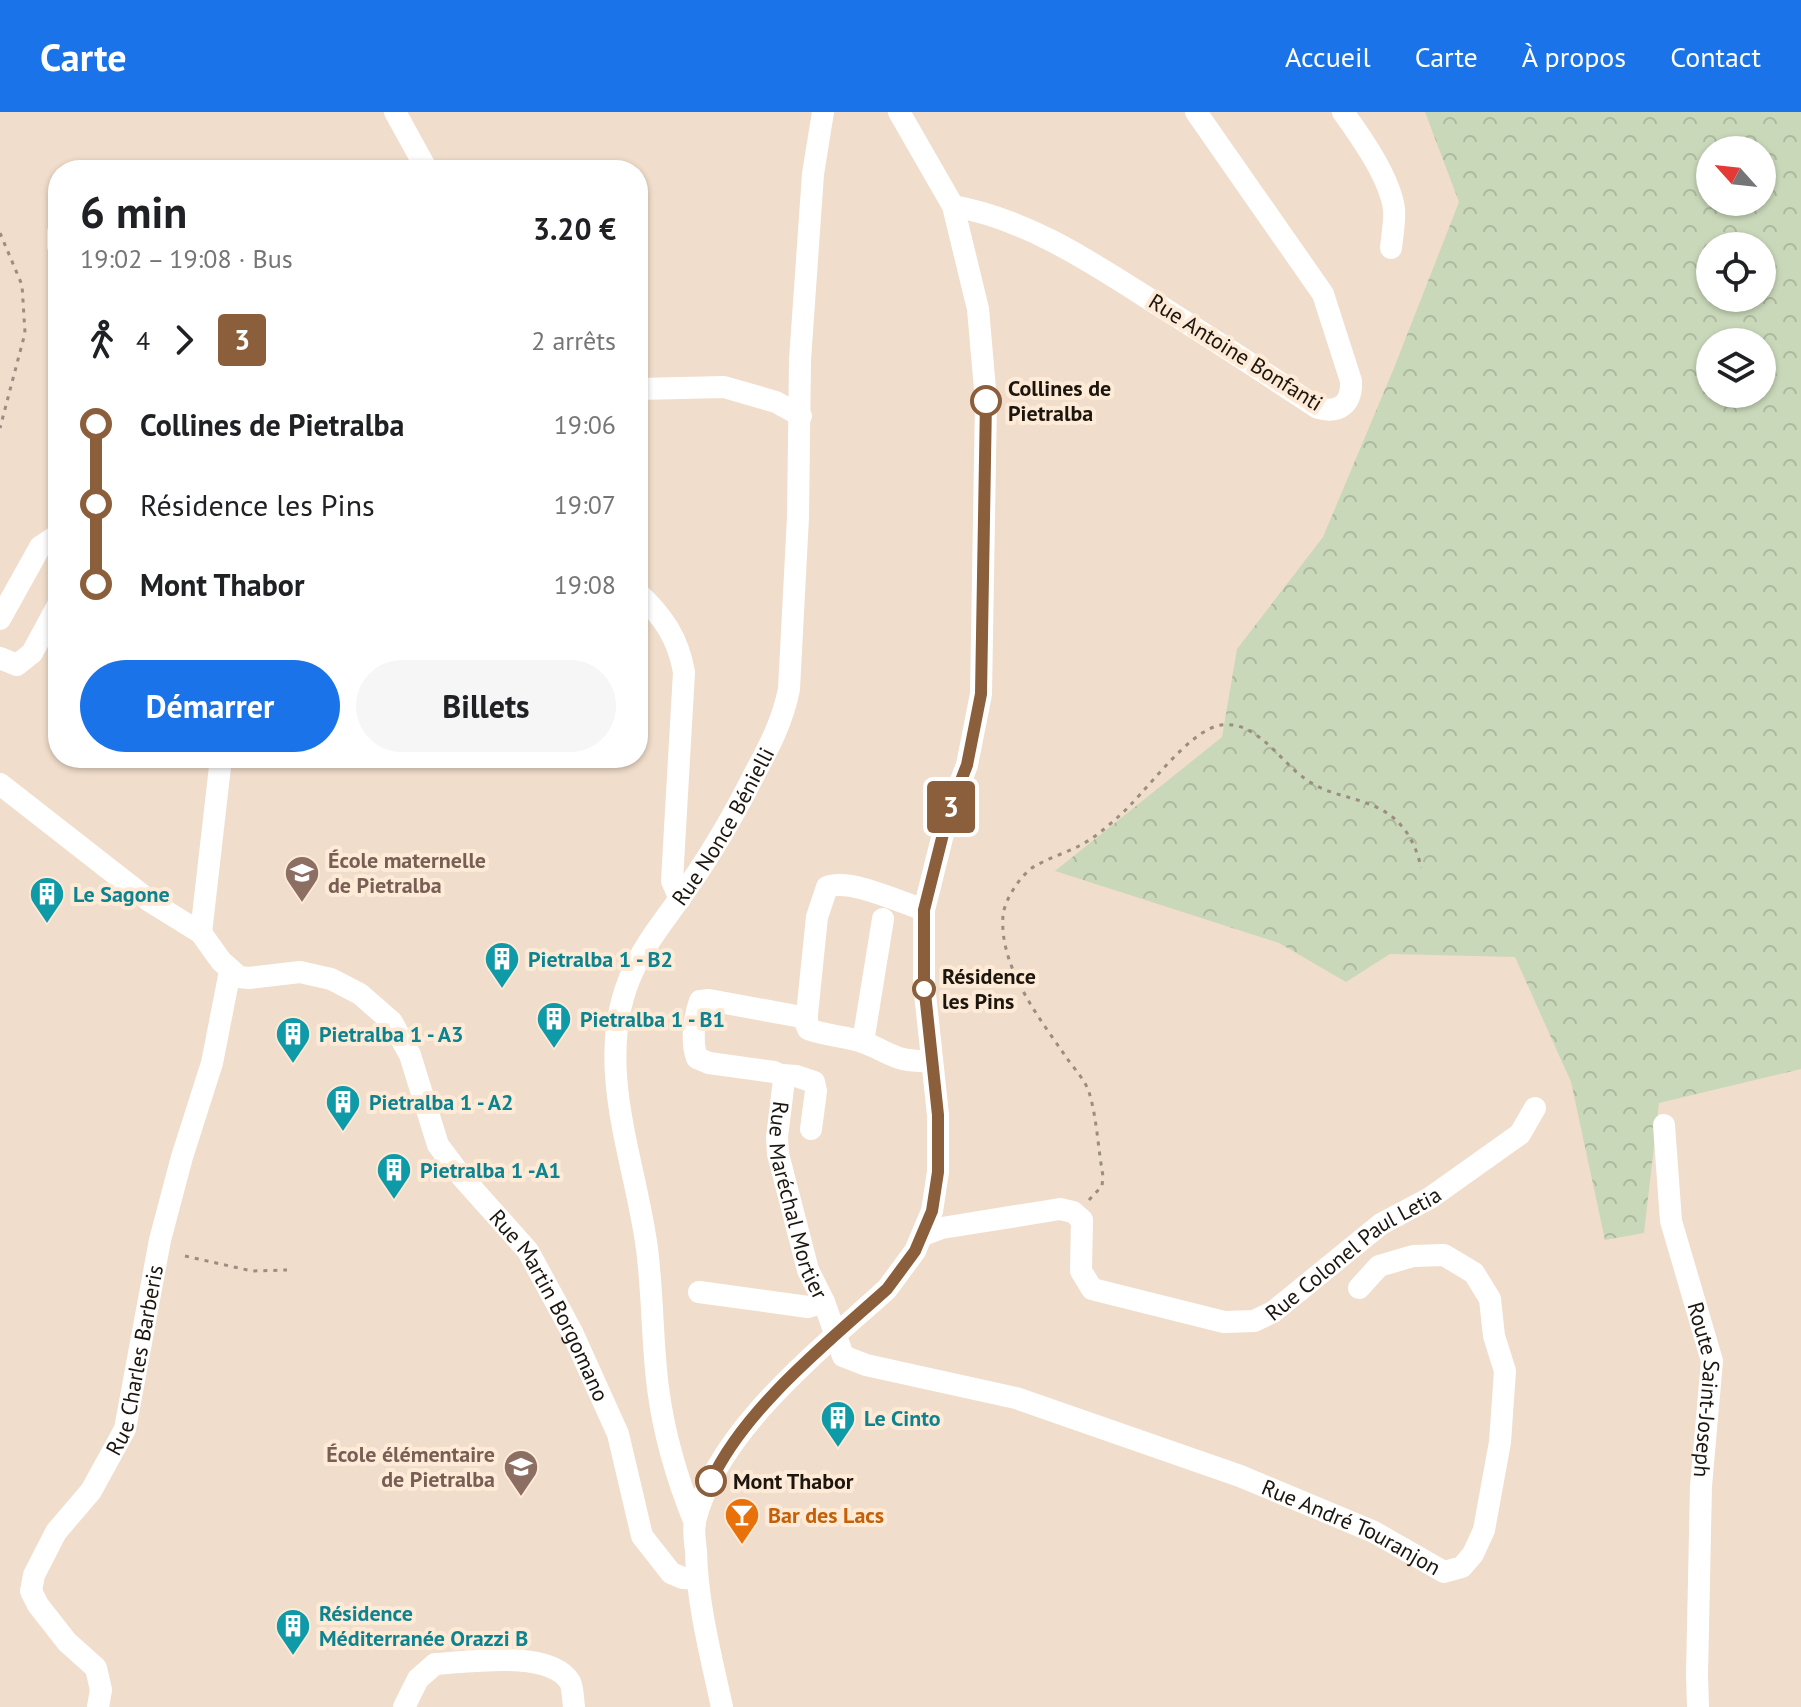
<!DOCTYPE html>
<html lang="fr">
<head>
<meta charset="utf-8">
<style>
	:root { --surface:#fff; --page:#f6f6f6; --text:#202124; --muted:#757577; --accent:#1a73e8 }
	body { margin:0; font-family:"PT Sans",sans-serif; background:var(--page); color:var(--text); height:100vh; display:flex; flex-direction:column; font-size:30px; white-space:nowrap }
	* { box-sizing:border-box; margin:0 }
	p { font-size:26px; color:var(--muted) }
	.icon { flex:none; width:44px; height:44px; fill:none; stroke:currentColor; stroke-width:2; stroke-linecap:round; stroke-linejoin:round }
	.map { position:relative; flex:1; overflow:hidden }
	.side { position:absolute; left:48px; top:48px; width:600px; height:608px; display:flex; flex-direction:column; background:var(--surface); border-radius:32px; box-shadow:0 2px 6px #0004 }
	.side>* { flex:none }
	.badge { padding:0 16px; border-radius:6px; font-size:28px; line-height:52px }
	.needle { width:52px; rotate:297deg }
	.buttons { position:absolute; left:1696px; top:24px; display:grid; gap:16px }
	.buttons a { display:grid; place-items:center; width:80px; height:80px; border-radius:50%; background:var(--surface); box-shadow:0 2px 6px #0004; font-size:40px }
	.map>.badge { position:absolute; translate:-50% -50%; box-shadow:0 0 0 4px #fff }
	.legs { display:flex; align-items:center; gap:12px; height:88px; padding:0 32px; font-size:26px }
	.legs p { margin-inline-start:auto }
	.headline { display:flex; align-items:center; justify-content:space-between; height:136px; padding:0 32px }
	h1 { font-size:44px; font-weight:700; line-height:60px }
	.cta { display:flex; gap:16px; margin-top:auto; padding:16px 32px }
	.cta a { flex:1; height:92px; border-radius:48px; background:var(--accent); color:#fff; font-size:32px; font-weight:700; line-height:92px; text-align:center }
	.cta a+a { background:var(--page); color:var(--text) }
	ul { padding:0 32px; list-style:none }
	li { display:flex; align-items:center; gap:28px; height:80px; font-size:30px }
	li i { display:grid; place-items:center; width:12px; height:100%; margin:0 10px; background:currentColor }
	li i::after { content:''; width:20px; height:20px; margin:-10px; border:6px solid; border-radius:50%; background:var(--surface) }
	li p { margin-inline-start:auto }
	li:first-child i { background:linear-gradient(#0000 50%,currentColor 0) }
	li:last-child i { background:linear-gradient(currentColor 50%,#0000 0) }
	header { display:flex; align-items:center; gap:48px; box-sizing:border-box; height:112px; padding:0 40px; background:var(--accent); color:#fff }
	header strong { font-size:38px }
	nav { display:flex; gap:44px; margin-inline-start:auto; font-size:28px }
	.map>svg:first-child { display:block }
	.forest { fill:url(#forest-crowns); fill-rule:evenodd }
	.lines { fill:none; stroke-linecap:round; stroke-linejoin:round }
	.path { stroke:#9b8d7f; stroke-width:3; stroke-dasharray:4 6; stroke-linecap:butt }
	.minor { stroke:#fff; stroke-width:22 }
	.line-1-casing { stroke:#fff; stroke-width:18 }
	.line-1 { stroke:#8b5e3c; stroke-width:12 }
	.stop-1-dot { fill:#fff; stroke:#8b5e3c; stroke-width:4 }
	.labels { text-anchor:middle; stroke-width:8; stroke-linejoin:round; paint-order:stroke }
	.street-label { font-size:22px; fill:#1c160f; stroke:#feebd7 }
	.stop-label { font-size:22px; font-weight:bold; fill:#1c160f; stroke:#feebd7; text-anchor:start }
	.education-label { font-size:22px; font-weight:bold; fill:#785e54; stroke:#feebd7; text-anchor:start }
	.culture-label { font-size:22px; font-weight:bold; fill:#0d838f; stroke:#feebd7; text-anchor:start }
	.food-label { font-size:22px; font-weight:bold; fill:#c56008; stroke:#feebd7; text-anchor:start }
</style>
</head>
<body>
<header>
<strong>Carte</strong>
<nav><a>Accueil</a><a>Carte</a><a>À propos</a><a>Contact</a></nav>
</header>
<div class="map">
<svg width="1801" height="1595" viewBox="0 0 1801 1595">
	<defs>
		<pattern id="forest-crowns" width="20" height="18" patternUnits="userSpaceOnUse" patternTransform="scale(2)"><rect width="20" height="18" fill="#cad8ba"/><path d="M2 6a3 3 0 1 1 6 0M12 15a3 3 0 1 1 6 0" fill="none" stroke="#adb99f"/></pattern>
	</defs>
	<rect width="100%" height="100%" fill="#f1ddcb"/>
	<path class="forest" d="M1425 0H1801V957L1659 991 1644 1121 1605 1128 1571 970 1515 845 1390 842 1346 870 1279 831 1055 759 1222 625 1237 537 1323 425 1394 256 1459 90ZM1710 38H1762V90H1710ZM1710 134H1762V186H1710ZM1710 230H1762V282H1710Z"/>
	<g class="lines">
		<g class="path">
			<polyline points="0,121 22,173 25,221 0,316"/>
			<path d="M1089 1088 1102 1074 1103 1064C1098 1037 1097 1006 1089 980 1085 968 1073 955 1066 945 1038 904 999 855 1003 803 1005 787 1021 762 1035 754 1049 746 1065 741 1079 734 1093 727 1107 715 1118 705 1144 683 1188 618 1221 613 1256 608 1279 648 1304 666 1333 688 1368 683 1396 708 1409 720 1418 739 1421 756"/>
			<polyline points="185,1144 252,1159 287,1158"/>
		</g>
		<g class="minor">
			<polyline points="395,0 427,58"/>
			<path d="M1343 0C1361 25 1390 66 1394 97 1395 110 1392 124 1391 136"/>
			<path d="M953 94C1028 107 1094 152 1157 192 1211 226 1265 261 1318 296 1340 302 1352 291 1351 269L1323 182 1196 0"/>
			<polyline points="58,120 58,134"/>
			<polyline points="638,277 724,275 776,290 801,304"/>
			<path d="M638 481C663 504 678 526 684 560L672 769 680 787"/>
			<polyline points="0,507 40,435 58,423"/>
			<polyline points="0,546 17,553 32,541 58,493"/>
			<path id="s1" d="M0 672 151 790 201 821 221 849 239 865 249 866 300 860 331 867 360 882 392 910 410 943 438 1033 462 1065 528 1139 572 1220 618 1322 642 1424 671 1461 683 1466 697 1467"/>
			<path d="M924 798C900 790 850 766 827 775L817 805 806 912 808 917C826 924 847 924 865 931 895 943 895 950 932 949"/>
			<polyline points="201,821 221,646"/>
			<path id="s2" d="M807 906 709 888 700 889C694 906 691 930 697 946L709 951 774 960 781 963 784 968 777 1025 778 1042 808 1158 824 1190 843 1244 866 1253 1016 1286 1240 1364 1374 1420 1444 1460 1462 1455 1473 1442 1484 1418 1500 1330 1505 1259 1494 1224 1490 1187 1474 1161 1444 1143 1413 1144 1379 1154 1359 1176"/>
			<polyline points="863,930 883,807"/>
			<polyline points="781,963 796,964 814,970 816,979 811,1017"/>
			<path id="s3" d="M1664 1013 1671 1109 1712 1249 1701 1374 1697 1563 1698 1595"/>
			<path id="s4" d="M923 1123 942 1116 1060 1097 1073 1100 1082 1108 1081 1159 1092 1177 1224 1210 1254 1209 1273 1200 1381 1112 1430 1086 1520 1022 1535 996"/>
			<polyline points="699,1180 808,1195 824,1190"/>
			<path id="s5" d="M695 1411C677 1367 664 1323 658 1276 652 1230 653 1183 647 1137 636 1050 594 956 629 868 641 837 661 813 680 786 709 746 733 705 755 661 770 633 783 608 789 577L798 405 800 248 813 62 823 0"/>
			<path id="s6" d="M98 1595 101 1578 96 1556 67 1530 38 1493 31 1479 34 1463 56 1420 91 1379 125 1317 160 1128 182 1045 212 951 230 859"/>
			<path d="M404 1595 418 1567 435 1552C469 1550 550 1537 570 1570 573 1576 573 1588 574 1595"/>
			<path d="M722 1595C711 1544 697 1491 696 1439 695 1430 693 1418 695 1409 717 1318 820 1238 887 1177L915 1139 932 1099 938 1060V1003L924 872V798L948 702 967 653 981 582 986 289 978 197 953 94 899 0"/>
		</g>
	</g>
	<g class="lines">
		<defs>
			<path id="line-1" d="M711 1369C745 1296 827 1231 887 1177L915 1139 932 1099 938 1060V1003L924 872V798L948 702 967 653 981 582 986 289"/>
		</defs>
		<use href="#line-1" class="line-1-casing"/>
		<use href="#line-1" class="line-1"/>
	</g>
	<defs>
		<symbol id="school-pin" viewBox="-11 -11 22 30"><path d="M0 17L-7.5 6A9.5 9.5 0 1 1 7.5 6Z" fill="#8d6e63" stroke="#feebd7"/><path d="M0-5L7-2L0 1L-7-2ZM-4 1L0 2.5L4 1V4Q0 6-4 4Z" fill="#fff"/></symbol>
		<symbol id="building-pin" viewBox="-11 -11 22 30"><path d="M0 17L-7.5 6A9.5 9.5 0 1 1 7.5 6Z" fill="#0f9aa8" stroke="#feebd7"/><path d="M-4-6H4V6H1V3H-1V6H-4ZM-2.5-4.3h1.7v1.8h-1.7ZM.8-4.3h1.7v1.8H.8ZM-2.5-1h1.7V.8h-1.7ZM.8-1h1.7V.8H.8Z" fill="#fff"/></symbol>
		<symbol id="bar-pin" viewBox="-11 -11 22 30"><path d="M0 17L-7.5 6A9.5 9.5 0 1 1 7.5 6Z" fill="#e8710a" stroke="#feebd7"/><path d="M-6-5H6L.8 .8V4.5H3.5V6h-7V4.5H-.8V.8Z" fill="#fff"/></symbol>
	</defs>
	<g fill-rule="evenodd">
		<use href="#school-pin" x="282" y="741" width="40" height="54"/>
		<use href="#building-pin" x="27" y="762" width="40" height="54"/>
		<use href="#building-pin" x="482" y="827" width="40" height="54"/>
		<use href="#building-pin" x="534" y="887" width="40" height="54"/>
		<use href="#building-pin" x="273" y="902" width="40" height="54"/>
		<use href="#building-pin" x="323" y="970" width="40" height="54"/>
		<use href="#building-pin" x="374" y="1038" width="40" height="54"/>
		<use href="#building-pin" x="818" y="1286" width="40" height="54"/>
		<use href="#school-pin" x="501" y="1335" width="40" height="54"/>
		<use href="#bar-pin" x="722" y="1383" width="40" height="54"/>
		<use href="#building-pin" x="273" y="1494" width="40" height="54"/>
	</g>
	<g class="stop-1-dot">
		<circle cx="986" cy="289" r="14"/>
		<circle cx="924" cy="877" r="10"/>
		<circle cx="711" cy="1369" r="14"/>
	</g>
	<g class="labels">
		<g class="street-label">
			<text transform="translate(1236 240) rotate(32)" y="8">Rue Antoine Bonfanti</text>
			<text dy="8" stroke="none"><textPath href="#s5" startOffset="734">Rue Nonce Bénielli</textPath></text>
			<text dy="8" stroke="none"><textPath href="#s2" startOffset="382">Rue Maréchal Mortier</textPath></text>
			<text dy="8" stroke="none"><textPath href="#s4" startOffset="524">Rue Colonel Paul Letia</textPath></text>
			<text dy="8" stroke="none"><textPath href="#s1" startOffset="806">Rue Martin Borgomano</textPath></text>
			<text dy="8" stroke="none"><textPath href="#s6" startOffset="400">Rue Charles Barberis</textPath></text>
			<text dy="8" stroke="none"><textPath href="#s3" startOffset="270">Route Saint-Joseph</textPath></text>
			<text dy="8" stroke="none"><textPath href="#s2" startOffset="1084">Rue André Touranjon</textPath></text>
		</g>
		<g class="stop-label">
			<text x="1008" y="284">Collines de<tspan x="1008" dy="25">Pietralba</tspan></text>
			<text x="942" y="872">Résidence<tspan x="942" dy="25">les Pins</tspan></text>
			<text x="733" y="1377">Mont Thabor</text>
		</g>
		<g class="education-label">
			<text x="328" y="756">École maternelle<tspan x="328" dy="25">de Pietralba</tspan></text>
			<text x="495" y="1350" text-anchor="end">École élémentaire<tspan x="495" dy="25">de Pietralba</tspan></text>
		</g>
		<g class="culture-label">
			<text x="73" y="790">Le Sagone</text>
			<text x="528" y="855">Pietralba 1 - B2</text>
			<text x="580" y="915">Pietralba 1 - B1</text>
			<text x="319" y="930">Pietralba 1 - A3</text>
			<text x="369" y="998">Pietralba 1 - A2</text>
			<text x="420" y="1066">Pietralba 1 -A1</text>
			<text x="864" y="1314">Le Cinto</text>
			<text x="319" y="1509">Résidence<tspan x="319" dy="25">Méditerranée Orazzi B</tspan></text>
		</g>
		<g class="food-label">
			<text x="768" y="1411">Bar des Lacs</text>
		</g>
	</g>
</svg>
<div class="buttons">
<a><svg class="needle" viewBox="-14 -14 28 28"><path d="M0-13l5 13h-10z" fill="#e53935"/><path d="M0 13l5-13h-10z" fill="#757577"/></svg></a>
<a><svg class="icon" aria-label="locate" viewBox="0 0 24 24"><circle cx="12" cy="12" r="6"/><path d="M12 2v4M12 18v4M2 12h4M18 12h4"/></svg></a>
<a><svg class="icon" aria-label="layers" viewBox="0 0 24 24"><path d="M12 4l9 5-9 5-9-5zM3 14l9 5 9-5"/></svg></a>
</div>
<b class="badge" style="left:951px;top:695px;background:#8b5e3c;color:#fff">3</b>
<section class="side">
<div class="headline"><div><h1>6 min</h1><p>19:02 – 19:08 · Bus</p></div><b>3.20 €</b></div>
<div class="legs"><svg class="icon" aria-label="walk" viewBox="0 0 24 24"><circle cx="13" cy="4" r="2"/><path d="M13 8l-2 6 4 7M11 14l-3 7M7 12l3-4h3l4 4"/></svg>4<svg class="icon" aria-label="forward" viewBox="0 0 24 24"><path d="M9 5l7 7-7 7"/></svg><b class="badge" style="background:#8b5e3c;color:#fff">3</b><p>2 arrêts</p></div>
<ul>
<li><i style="color:#8b5e3c"></i><b>Collines de Pietralba</b><p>19:06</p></li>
<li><i style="color:#8b5e3c"></i><span>Résidence les Pins</span><p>19:07</p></li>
<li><i style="color:#8b5e3c"></i><b>Mont Thabor</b><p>19:08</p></li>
</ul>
<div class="cta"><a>Démarrer</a><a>Billets</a></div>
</section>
</div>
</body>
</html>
